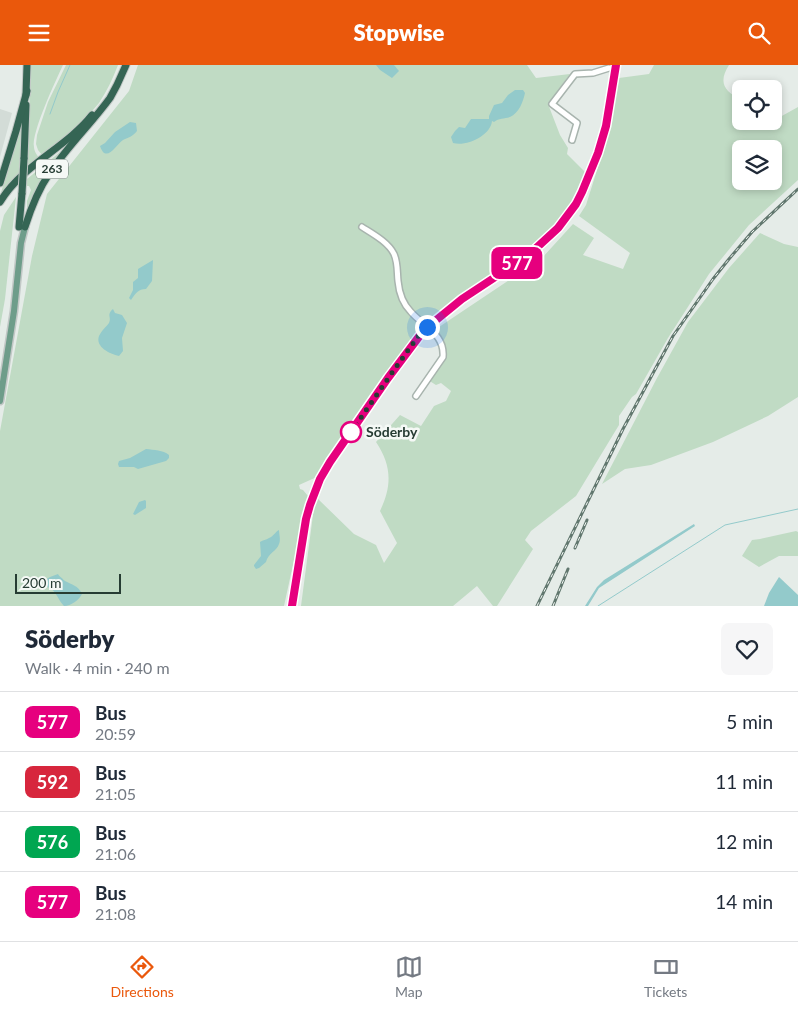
<!DOCTYPE html>
<html lang="en">
<head>
<meta charset="utf-8">
<style>
	:root { --surface:#fff; --page:#f6f6f7; --text:#1f2937; --muted:#747a83; --line:#e0e1e3; --accent:#ea580c }
	body { margin:0; font-family:Lato,sans-serif; background:var(--page); color:var(--text); height:100vh; display:flex; flex-direction:column; font-size:19px; white-space:nowrap }
	* { box-sizing:border-box; margin:0 }
	p { font-size:16px; color:var(--muted) }
	.icon { flex:none; width:28px; height:28px; fill:none; stroke:currentColor; stroke-width:2; stroke-linecap:round; stroke-linejoin:round }
	.map { position:relative; height:541px; overflow:hidden }
	.sheet { display:flex; flex-direction:column; background:var(--surface); flex:1 }
	.sheet>* { flex:none }
	.badge { padding:0 10px; border-radius:8px; font-size:18px; line-height:32px }
	.controls { position:absolute; left:732px; top:15px; display:grid; gap:10px }
	.controls a { display:grid; place-items:center; width:50px; height:50px; border-radius:8px; background:var(--surface); box-shadow:0 2px 8px #0003; font-size:25px }
	.scale { position:absolute; left:15px; bottom:12px; width:106px; box-sizing:border-box; padding-left:5px; border:2px solid #263c33; border-top:0; font-size:14px; line-height:18px; white-space:nowrap; color:#263c33; -webkit-text-stroke:4px #f5f9f6; paint-order:stroke }
	.you { position:absolute; width:25px; height:25px; margin:-12px; border:4px solid #fff; border-radius:50%; background:#1a73e8; box-shadow:0 0 0 8px #1a73e833 }
	.map>.badge { position:absolute; translate:-50% -50%; box-shadow:0 0 0 2px #fff }
	.round { display:grid; place-items:center; flex:none; width:52px; height:52px; border-radius:8px; background:var(--page) }
	.head { display:flex; align-items:center; justify-content:space-between; height:85px; padding:0 25px }
	h1 { font-size:24px; font-weight:800; line-height:38px }
	ul { padding:0; list-style:none }
	li { display:flex; align-items:center; gap:15px; height:60px; padding:0 25px; border-top:1px solid var(--line) }
	li div { flex:1 }
	li b { display:block; font-size:19px }
	li em { font-style:normal }
	li .badge { min-width:55px; font-weight:700; text-align:center }
	header { display:flex; justify-content:space-between; align-items:center; height:65px; padding:0 25px; background:var(--accent); color:#fff; font-size:22px; font-weight:800 }
	.menu { display:flex; justify-content:space-around; align-items:center; height:70px; border-top:1px solid var(--line); background:var(--surface); font-size:14px; color:var(--muted) }
	.menu a { display:grid; justify-items:center; gap:2px }
	.menu .active { color:var(--accent) }
	.map>svg:first-child { display:block }
	.built { fill:#d3dcd7 }
	.green { fill:#c0dbc4; fill-rule:evenodd }
	.water { fill:#93cacb }
	.lines { fill:none; stroke-linecap:round; stroke-linejoin:round }
	.stream { stroke:#93cacb; stroke-width:1 }
	.minor-casing { stroke:#a8b4ae; stroke-width:8 }
	.major-casing { stroke:#c2c8c6; stroke-width:9 }
	.highway-casing { stroke:#c2c8c6; stroke-width:9 }
	.minor { stroke:#fff; stroke-width:5 }
	.major { stroke:#6e9d8a; stroke-width:6 }
	.highway { stroke:#356554; stroke-width:7 }
	.rail-casing { stroke:#61776e; stroke-width:3 }
	.rail { stroke:#f5f9f6; stroke-width:1; stroke-dasharray:4; stroke-linecap:butt }
	.highway-bridge-casing { stroke:#c2c8c6; stroke-width:9; stroke-linecap:butt }
	.highway-bridge { stroke:#356554; stroke-width:7 }
	.line-casing { stroke:#fff; stroke-width:11 }
	.line { stroke:#e6007e; stroke-width:8 }
	.walk { stroke:#263c33; stroke-width:5; stroke-dasharray:0 9 }
	.stop-dot { fill:#fff; stroke:#e6007e; stroke-width:2.5 }
	.labels { text-anchor:middle; stroke-width:5; stroke-linejoin:round; paint-order:stroke }
	.shield { fill:#f5f9f6; stroke:#64756e; stroke-width:1 }
	.shield-label { font-size:12px; font-weight:bold; fill:#263c33 }
	.stop-label { font-size:14px; font-weight:bold; fill:#263c33; stroke:#f5f9f6; text-anchor:start }
</style>
</head>
<body>
<header><svg class="icon" aria-label="menu" viewBox="0 0 24 24"><path d="M4 6h16M4 12h16M4 18h16"/></svg>Stopwise<svg class="icon" aria-label="search" viewBox="0 0 24 24"><circle cx="10" cy="10" r="6"/><path d="M15 15l6 6"/></svg></header>
<div class="map">
<svg width="798" height="541" viewBox="0 0 798 541">
	<rect width="100%" height="100%" fill="#e5ece8"/>
	<polygon class="built" points="0,44 12,48 0,92"/>
	<g class="green">
		<path d="M31 0H63C56 15 31 68 34 82 34 86 37 90 39 93L7 122 0 131 22 56 27 91Z"/>
		<path d="M66 0H118C113 13 107 26 99 38 83 58 62 74 42 90L38 85 36 79 37 70 48 37Z"/>
		<path d="M138 0H527L536 13 570 9 548 39 560 70 568 83 567 89 585 107C582 115 579 124 575 132 557 163 530 186 502 206L499 205 428 257 424 255 420 259V263L319 411 299 420 300 424 303 425 308 431 284 541H0V366L32 191 47 129 129 26Z"/>
		<path d="M654 0H729C718 17 724 27 741 34V56H774V44L780 52 798 42V115L749 160 709 209 668 273 636 329 632 332 619 351V360L576 431 531 466 525 475 533 484 497 541H493L477 521 453 541H301L314 442 317 433 354 469 376 480 384 498 397 478 380 446C392 421 392 401 376 377L400 350 421 361 434 341 446 336 451 326 441 318 436 320 428 315 447 291 444 275 436 264 542 193 573 159 594 173 583 190 623 204 630 188 579 151 586 140 610 64 619 13 649 9ZM741 84H774V116H741Z"/>
		<polygon points="71,78 27,149 27,136 31,125 29,121 26,121 27,114"/>
		<polygon points="16,132 5,234 0,262 0,166 4,150"/>
		<polygon points="760,168 784,179 798,182 798,332 768,351 713,377 651,400 625,404 602,419 657,313 688,257 729,203"/>
		<polygon points="796,466 798,467 798,491 779,491 759,502 742,491 752,475 760,474"/>
	</g>
	<g class="water">
		<polygon points="376,0 394,0 399,6 392,13 380,5"/>
		<path d="M515 25H523L525 28C523 37 519 48 510 52 504 54 499 53 494 57L492 56C491 70 467 82 453 78L451 72 455 66 459 62 465 63 471 54H489V51L494 40 502 38 508 30Z"/>
		<path d="M130 57 136 58 137 66C132 72 129 72 123 75 116 80 106 99 100 81L105 78 115 67Z"/>
		<path d="M153 195 152 216 146 224C138 224 136 228 131 235L129 233 133 225V217L138 213V204Z"/>
		<path d="M113 244 115 248 122 250 127 258 122 273 123 286 119 291C110 289 95 282 99 271 102 265 106 262 109 258 112 252 106 250 113 244Z"/>
		<path d="M146 384C154 385 163 385 169 390V393L166 396 138 404 134 402H119L118 399 119 396 130 393Z"/>
		<polygon points="145,435 146,436 146,443 135,450 133,449 139,437"/>
		<polygon points="694,459 695,461 599,523 588,541 585,541 597,522 604,515"/>
		<path d="M279 465C279 469 281 475 279 479 277 486 268 488 266 497L259 503 256 504 254 501V500L261 491 260 477C263 475 266 475 269 473 274 471 275 467 279 465Z"/>
		<path d="M58 509C58 510 64 515 65 516 72 520 78 520 82 529 79 535 71 541 64 541 56 532 57 525 45 521V515L50 512Z"/>
		<polygon points="779,512 798,530 798,541 764,541 769,528"/>
	</g>
	<g class="lines">
		<g class="stream">
			<polyline points="50,49 58,27 70,0"/>
			<polyline points="598,541 725,460 798,444"/>
		</g>
		<defs>
			<g id="minor">
				<polyline points="572,75 577,58 552,39 575,9 593,8 609,3"/>
				<path d="M362 162C373 169 388 177 394 189 398 198 397 207 398 216 399 227 403 239 411 247 424 262 445 269 443 292L416 331"/>
				<polyline points="292,541 306,454 310,440 320,414 331,397 388,313 420,269 434,256 462,234 524,193 542,178 558,163 576,139 582,127 598,88 606,61 616,0"/>
			</g>
			<polyline id="major" points="0,336 14,246 21,178 25,162"/>
			<g id="highway">
				<polyline points="26,30 27,0"/>
				<polyline points="24,94 26,40"/>
				<polyline points="0,118 16,66 27,26"/>
				<path d="M0 137C22 100 66 83 92 50"/>
				<polyline points="19,162 22,128"/>
				<path d="M25 162C31 143 38 125 49 109 67 82 91 59 110 33L117 20 126 0"/>
			</g>
		</defs>
		<use href="#minor" class="minor-casing"/>
		<use href="#major" class="major-casing"/>
		<use href="#highway" class="highway-casing"/>
		<use href="#minor" class="minor"/>
		<use href="#major" class="major"/>
		<use href="#highway" class="highway"/>
		<defs>
			<g id="rail">
				<polyline points="575,483 587,455"/>
				<polyline points="537,541 623,364 673,271 713,214 729,194 752,167 798,124"/>
				<polyline points="553,541 568,504"/>
			</g>
		</defs>
		<use href="#rail" class="rail-casing"/>
		<use href="#rail" class="rail"/>
		<defs>
			<polyline id="highway-bridge" points="22,128 24,94"/>
		</defs>
		<use href="#highway-bridge" class="highway-bridge-casing"/>
		<use href="#highway-bridge" class="highway-bridge"/>
	</g>
	<g class="lines">
		<defs>
			<polyline id="line" points="292,541 306,454 310,440 320,414 330,397 388,313 424,265 462,234 512,201 533,186 558,163 576,139 582,127 598,88 606,61 616,0"/>
		</defs>
		<use href="#line" class="line-casing"/>
		<use href="#line" class="line"/>
		<polyline class="walk" points="351,367 396,302 420,269 427,262"/>
	</g>
	<circle class="stop-dot" cx="351" cy="367" r="10"/>
	<g class="labels">
		<rect class="shield" x="36" y="94.5" width="32" height="19" rx="4"/>
		<g class="shield-label">
			<text x="52" y="108">263</text>
		</g>
		<g class="stop-label">
			<text x="366" y="372">Söderby</text>
		</g>
	</g>
</svg>
<div class="controls">
<a><svg class="icon" aria-label="locate" viewBox="0 0 24 24"><circle cx="12" cy="12" r="6"/><path d="M12 2v4M12 18v4M2 12h4M18 12h4"/></svg></a>
<a><svg class="icon" aria-label="layers" viewBox="0 0 24 24"><path d="M12 4l9 5-9 5-9-5zM3 14l9 5 9-5"/></svg></a>
</div>
<div class="scale">200 m</div>
<div class="you" style="left:427px;top:262px"></div>
<b class="badge" style="left:517px;top:198px;background:#e6007e;color:#fff">577</b>
</div>
<section class="sheet">
<div class="head"><div><h1>Söderby</h1><p>Walk · 4 min · 240 m</p></div><a class="round"><svg class="icon" aria-label="heart" viewBox="0 0 24 24"><path d="M12 20l-8-8c-3-5 5-10 8-4 3-6 11-1 8 4z"/></svg></a></div>
<ul>
<li><span class="badge" style="background:#e6007e;color:#fff">577</span><div><b>Bus</b><p>20:59</p></div><em>5 min</em></li>
<li><span class="badge" style="background:#d7263d;color:#fff">592</span><div><b>Bus</b><p>21:05</p></div><em>11 min</em></li>
<li><span class="badge" style="background:#00a651;color:#fff">576</span><div><b>Bus</b><p>21:06</p></div><em>12 min</em></li>
<li><span class="badge" style="background:#e6007e;color:#fff">577</span><div><b>Bus</b><p>21:08</p></div><em>14 min</em></li>
</ul>
</section>
<nav class="menu">
<a class="active"><svg class="icon" aria-label="directions" viewBox="0 0 24 24"><path d="M12 3l9 9-9 9-9-9zM9 14v-3h6M13 9l2 2-2 2"/></svg>Directions</a>
<a><svg class="icon" aria-label="map" viewBox="0 0 24 24"><path d="M3 6l6-2 6 2 6-2v14l-6 2-6-2-6 2zM9 4v14M15 6v14"/></svg>Map</a>
<a><svg class="icon" aria-label="tickets" viewBox="0 0 24 24"><path d="M3 7h18v10H3zM15 7v10"/></svg>Tickets</a>
</nav>
</body>
</html>
